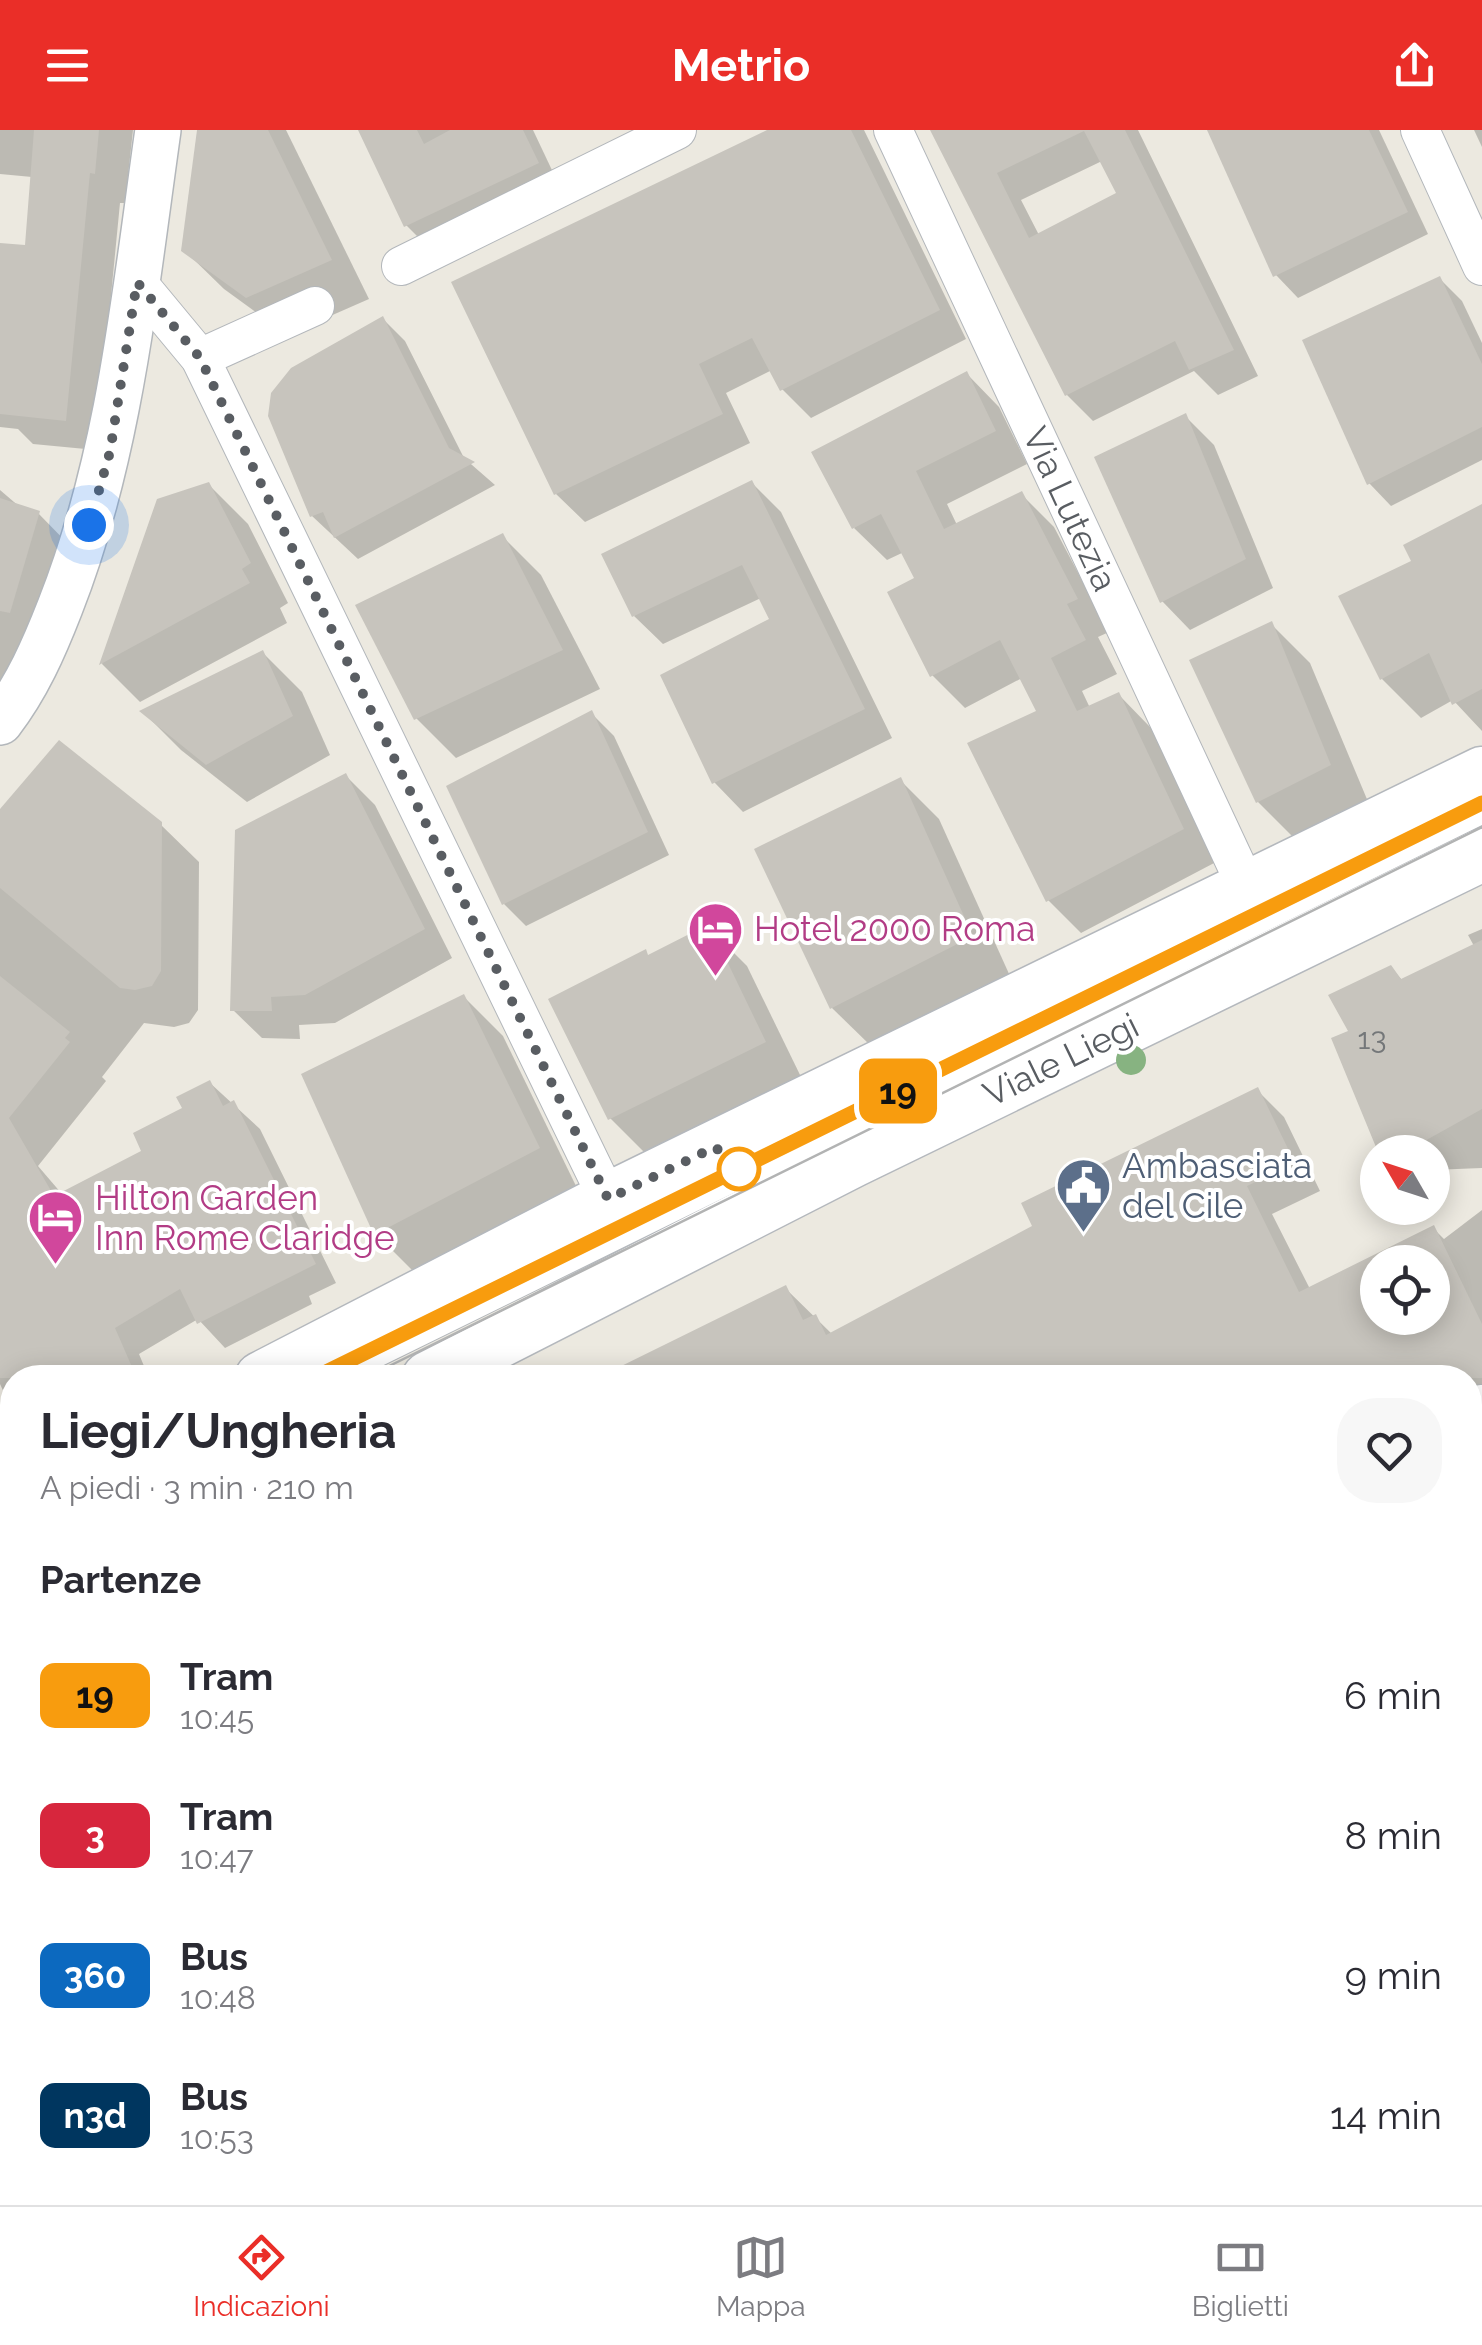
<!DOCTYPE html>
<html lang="it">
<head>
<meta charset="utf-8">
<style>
	:root { --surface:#fff; --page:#f7f7f7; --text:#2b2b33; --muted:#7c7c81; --line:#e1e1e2; --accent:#ea2e28 }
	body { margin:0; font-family:Raleway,sans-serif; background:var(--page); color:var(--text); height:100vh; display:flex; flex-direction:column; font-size:38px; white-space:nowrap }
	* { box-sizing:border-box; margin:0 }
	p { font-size:32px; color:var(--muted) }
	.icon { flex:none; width:55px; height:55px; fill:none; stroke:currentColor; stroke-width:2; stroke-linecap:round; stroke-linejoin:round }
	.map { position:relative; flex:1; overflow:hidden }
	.details { position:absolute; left:0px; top:1235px; width:1482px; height:840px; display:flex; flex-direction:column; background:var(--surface); border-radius:40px 40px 0 0; box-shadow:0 5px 25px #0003 }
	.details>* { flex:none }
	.badge { padding:0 20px; border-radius:15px; font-size:35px; line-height:65px }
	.needle { width:65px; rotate:309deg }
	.tools { position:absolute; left:1360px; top:1005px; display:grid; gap:20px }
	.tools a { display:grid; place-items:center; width:90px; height:90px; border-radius:50%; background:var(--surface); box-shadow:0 5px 25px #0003; font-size:50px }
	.you { position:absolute; width:50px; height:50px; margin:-25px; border:8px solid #fff; border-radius:50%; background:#1a73e8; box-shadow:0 0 0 15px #1a73e833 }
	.map>.badge { position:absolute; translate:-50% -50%; box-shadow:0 0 0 5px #fff }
	h2 { padding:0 40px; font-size:38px; line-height:90px }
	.round { display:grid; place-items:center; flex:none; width:105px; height:105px; border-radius:40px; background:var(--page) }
	.overview { display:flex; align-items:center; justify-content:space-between; height:170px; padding:0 40px }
	h1 { font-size:48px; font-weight:700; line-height:75px }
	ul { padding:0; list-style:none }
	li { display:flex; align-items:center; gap:30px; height:140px; padding:0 40px }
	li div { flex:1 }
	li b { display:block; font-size:38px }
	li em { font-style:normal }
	li .badge { min-width:110px; font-weight:700; text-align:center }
	header { display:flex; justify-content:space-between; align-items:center; height:130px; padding:0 40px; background:var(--accent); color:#fff; font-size:45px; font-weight:700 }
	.dock { display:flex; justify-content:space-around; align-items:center; height:140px; border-top:2px solid var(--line); background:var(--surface); font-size:28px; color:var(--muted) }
	.dock a { display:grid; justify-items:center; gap:5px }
	.dock .current { color:var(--accent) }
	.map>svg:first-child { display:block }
	.green { fill:#bee5bc }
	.shadow { fill:#0003; fill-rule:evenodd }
	.building { fill:#c7c4bd; fill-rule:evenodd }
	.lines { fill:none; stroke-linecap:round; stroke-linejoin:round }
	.service-casing { stroke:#b3b7bb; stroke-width:20 }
	.minor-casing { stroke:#b3b7bb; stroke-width:40 }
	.tertiary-casing { stroke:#b3b7bb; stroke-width:48 }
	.secondary-casing { stroke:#b4b8bd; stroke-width:55 }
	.service { stroke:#fff; stroke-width:18 }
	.minor { stroke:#fff; stroke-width:38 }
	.tertiary { stroke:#fff; stroke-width:45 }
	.secondary { stroke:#fff; stroke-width:52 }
	.tram { stroke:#b2b3b3; stroke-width:2.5 }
	.tree { fill:#87b381 }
	.line-casing { stroke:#fff; stroke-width:22 }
	.line { stroke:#f89c0e; stroke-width:15 }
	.walk { stroke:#595d62; stroke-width:10; stroke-dasharray:0 18 }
	.stop-dot { fill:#fff; stroke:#f89c0e; stroke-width:5 }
	.labels { text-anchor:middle; stroke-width:8; stroke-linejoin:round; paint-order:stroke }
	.number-label { font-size:30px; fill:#747779 }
	.street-label { font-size:35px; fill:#595d62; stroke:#fff }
	.hotel-label { font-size:35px; fill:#b23c85; stroke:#fff; text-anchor:start }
	.service-label { font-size:35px; fill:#4e5e75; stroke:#fff; text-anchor:start }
</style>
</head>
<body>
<header><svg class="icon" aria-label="menu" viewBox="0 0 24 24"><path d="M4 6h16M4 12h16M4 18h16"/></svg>Metrio<svg class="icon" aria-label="share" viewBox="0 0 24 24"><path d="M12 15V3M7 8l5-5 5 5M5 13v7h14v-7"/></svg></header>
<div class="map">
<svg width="1482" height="2075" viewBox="0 0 1482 2075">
	<rect width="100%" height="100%" fill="#ece9e0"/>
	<polygon class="green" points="1470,2054 1482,2056 1482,2075 1265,2075 1264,2063 1470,2062"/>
	<g class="shadow">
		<polygon points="0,0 133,0 125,73 120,73 96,320 33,314 18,299 0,297 0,116 27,118 32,47 0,44"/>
		<polygon points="200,0 286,0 369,169 287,205 224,159 184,120"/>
		<polygon points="361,0 533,0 559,55 429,118 406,95"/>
		<polygon points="771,0 864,0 966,209 811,288 782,259 772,240 726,263 750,313 585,392 556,364"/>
		<path d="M950 0H1138L1258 246 1218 265 1194 241 1093 291 1067 265ZM1102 31 1119 64 1039 105 1021 70Z"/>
		<polygon points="1210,0 1379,0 1428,104 1298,168 1276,145"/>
		<polygon points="1474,0 1482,0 1482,17"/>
		<polygon points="1440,149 1462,171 1482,213 1482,330 1391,376 1369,353"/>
		<polygon points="383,189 405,211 464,328 495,355 358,429 312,386"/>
		<polygon points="967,244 999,277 1027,334 947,374 957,395 1021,364 1054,397 1109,502 1098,507 1117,544 1082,561 1090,578 1119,565 1151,598 1216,732 1081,803 1048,770 1040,582 1022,548 965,578 932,545 918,449 904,422 887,430 854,398"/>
		<polygon points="1185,286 1214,315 1273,458 1190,500 1162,471"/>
		<polygon points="752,353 781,382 892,608 743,682 715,653 664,546 772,490 761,468 663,514 634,486"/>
		<polygon points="208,354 248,394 288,473 280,478 287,493 140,572 102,534 159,371"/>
		<polygon points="0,360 21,378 38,383 77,423 0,588"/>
		<polygon points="1482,377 1482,601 1453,570 1421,588 1382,549 1414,433"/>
		<polygon points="502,406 541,445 600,559 456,628 417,589 358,476"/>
		<polygon points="1271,494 1310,533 1369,674 1297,711 1258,672"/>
		<polygon points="263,523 302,562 330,625 247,672 181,620 143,582"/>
		<polygon points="592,584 614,606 669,725 526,796 504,774"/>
		<polygon points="346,646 375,675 452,828 335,893 299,895 300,909 262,908 233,880"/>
		<polygon points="900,650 939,689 1010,846 871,916 832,878"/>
		<polygon points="0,682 160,694 199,732 198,880 189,893 174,897 144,893 102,947 106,951 38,1036 62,1064 145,1022 210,953 260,999 336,1153 309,1166 312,1174 225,1218 198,1189 139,1224 149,1248 12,1248 12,1280 0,1254"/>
		<polygon points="708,797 747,836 803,951 649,1027 610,988 650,827"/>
		<polygon points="1482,799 1482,1038 1432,1040 1432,1022 1393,1022 1372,1002 1352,902 1391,838 1403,851 1474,816 1468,805"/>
		<polygon points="464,867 503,906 577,1058 415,1143 376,1104"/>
		<path d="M1257 960 1284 987 1320 1061 1272 1084 1310 1159 1433 1098 1444 1109 1482 1080V1291L1470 1297V1248H634L785 1158 832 1204 1036 1097ZM1378 1132H1432V1188H1378Z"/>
		<polygon points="1482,1333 1482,1451 1470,1439 1470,1339"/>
		<polygon points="8,1536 12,1541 12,1924 0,1913 0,1541"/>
		<polygon points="1470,1540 1482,1542 1482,1657 1470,1653"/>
		<polygon points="1482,1731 1482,1861 1470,1862 1470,1732"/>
		<polygon points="1482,1941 1482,2075 1367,2075 1370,2064 1363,2062 1470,2062 1470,1943"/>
		<polygon points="407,2062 499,2062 511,2075 296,2075"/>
		<polygon points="633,2062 789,2062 790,2075 634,2075"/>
		<polygon points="867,2062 1082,2062 1083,2075 868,2075"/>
		<polygon points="1157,2062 1296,2062 1297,2075 1158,2075"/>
	</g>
	<g class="building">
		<polygon points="34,0 99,0 95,44 90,43 66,291 0,284 0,113 25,115"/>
		<polygon points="197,0 268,0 332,130 246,168 181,121"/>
		<polygon points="358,0 417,0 424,14 450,0 523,0 539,33 404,97"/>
		<polygon points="767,0 851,0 940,180 780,261 752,208 699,234 723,284 554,365 451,152"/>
		<path d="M930 0H1125L1234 220 1189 240 1175 211 1065 266ZM1084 1 1116 63 1029 108 997 43Z"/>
		<polygon points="1207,0 1369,0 1408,82 1273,147"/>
		<polygon points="1440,146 1482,234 1482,297 1367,355 1302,210"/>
		<polygon points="383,186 449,318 475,332 334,408 323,382 310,387 268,286 271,263 291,238"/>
		<polygon points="967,241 996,301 916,341 944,399 1022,361 1078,469 1067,474 1086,510 1051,528 1077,581 1119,562 1184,699 1046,772 967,613 1036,581 1000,510 930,547 887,462 914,448 881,384 852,399 811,322"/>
		<polygon points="1186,283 1246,429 1160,473 1094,327"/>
		<polygon points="752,350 865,579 712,654 660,545 769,489 742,435 632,487 601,424"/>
		<polygon points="209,352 251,433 242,439 250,453 99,535 157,369"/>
		<polygon points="0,368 40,381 10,483 0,481"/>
		<polygon points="1482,374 1482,559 1452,575 1429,523 1380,550 1338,466 1411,431 1403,415"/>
		<polygon points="503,403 563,520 414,590 355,475"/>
		<polygon points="1272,491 1331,635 1256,673 1189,530"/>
		<polygon points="263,520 293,586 206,635 139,581"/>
		<polygon points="592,580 648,702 502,775 446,656"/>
		<polygon points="59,610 162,692 161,841 152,856 135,860 120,858 0,758 0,679"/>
		<polygon points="346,643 425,799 305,865 271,867 272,881 230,881 235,700"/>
		<polygon points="901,647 973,806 830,879 754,719"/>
		<polygon points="709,794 766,912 608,990 548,869 646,819 648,825"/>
		<polygon points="1482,810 1482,979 1405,1022 1378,1022 1331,908 1348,901 1328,865 1391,835 1401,849"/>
		<polygon points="0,846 70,902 65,908 70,912 9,988 54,1066 141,1021 133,1003 182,978 176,967 210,950 223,976 234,970 316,1134 197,1194 180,1159 115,1198 132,1237 110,1248 0,1248"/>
		<polygon points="464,864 540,1018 374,1105 301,944"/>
		<path d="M1258 957 1295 1033 1247 1056 1299 1162 1434 1095 1482 1194V1248H597L786 1155 803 1190 816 1184 826 1205 1032 1096 1021 1073ZM1378 1132H1432V1188H1378Z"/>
	</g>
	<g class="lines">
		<defs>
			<g id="service">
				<polyline points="337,1248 1482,685"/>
				<polyline points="0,1974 12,1985"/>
			</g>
			<g id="minor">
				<polyline points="893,0 1247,758"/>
				<polyline points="1420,0 1482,136"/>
				<polyline points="401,136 677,0"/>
				<polyline points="137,152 200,228 608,1069"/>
				<polyline points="200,228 315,176"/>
				<polyline points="1470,1280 1482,1274"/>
				<polyline points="1470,1885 1482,1883"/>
				<polyline points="106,2062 121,2075"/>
				<polyline points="1105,2062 1106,2075"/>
			</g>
			<g id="tertiary">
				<path d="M0 592C27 557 44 518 60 477 120 325 135 161 158 0"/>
				<polyline points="26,2062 41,2075"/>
			</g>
			<g id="secondary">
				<polyline points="261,1248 608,1069 1482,643"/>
				<polyline points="428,1248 853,1031 1482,725"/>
				<polyline points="0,1388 12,1381"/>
				<polyline points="0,1457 12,1451"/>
			</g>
		</defs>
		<use href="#service" class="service-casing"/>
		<use href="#minor" class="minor-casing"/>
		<use href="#tertiary" class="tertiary-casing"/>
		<use href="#secondary" class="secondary-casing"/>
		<use href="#service" class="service"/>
		<use href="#minor" class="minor"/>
		<use href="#tertiary" class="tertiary"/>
		<use href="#secondary" class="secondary"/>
		<g class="tram">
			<polyline points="314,1248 1482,674"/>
			<polyline points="365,1248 1482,697"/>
			<polyline points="0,1402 12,1395"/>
			<polyline points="0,1427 12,1421"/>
			<polyline points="0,1968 12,1978"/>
			<polyline points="0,2033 12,2043"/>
			<polyline points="37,2062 52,2075"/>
			<polyline points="116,2062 132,2075"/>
		</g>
	</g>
	<circle class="tree" cx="1131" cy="930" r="15"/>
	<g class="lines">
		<defs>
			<polyline id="line" points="314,1248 1482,673"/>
		</defs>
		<use href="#line" class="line-casing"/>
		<use href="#line" class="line"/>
		<polyline class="walk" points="89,395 110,322 137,152 200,228 608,1069 715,1017 739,1039"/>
	</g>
	<defs>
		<symbol id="hotel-pin" viewBox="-11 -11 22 30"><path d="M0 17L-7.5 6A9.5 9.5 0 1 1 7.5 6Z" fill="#d1479c" stroke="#fff"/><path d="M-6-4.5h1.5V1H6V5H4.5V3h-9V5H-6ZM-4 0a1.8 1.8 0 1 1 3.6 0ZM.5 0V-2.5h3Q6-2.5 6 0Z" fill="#fff"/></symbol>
		<symbol id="civic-pin" viewBox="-11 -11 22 30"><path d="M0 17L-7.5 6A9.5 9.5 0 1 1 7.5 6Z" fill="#5c6f8a" stroke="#fff"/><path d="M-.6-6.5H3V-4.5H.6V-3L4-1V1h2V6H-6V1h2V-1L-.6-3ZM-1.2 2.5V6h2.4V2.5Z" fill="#fff"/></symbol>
	</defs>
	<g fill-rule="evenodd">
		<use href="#hotel-pin" x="684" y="768" width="63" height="86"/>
		<use href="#civic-pin" x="1052" y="1024" width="63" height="86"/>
		<use href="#hotel-pin" x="24" y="1056" width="63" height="86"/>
	</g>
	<circle class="stop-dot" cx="739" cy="1039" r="20"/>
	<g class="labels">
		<g class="number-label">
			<text x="1372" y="919">13</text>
		</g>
		<g class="street-label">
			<text transform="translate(1070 379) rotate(65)" y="12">Via Lutezia</text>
			<text transform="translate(1061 930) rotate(-26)" y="12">Viale Liegi</text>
		</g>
		<g class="hotel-label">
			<text x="754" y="811">Hotel 2000 Roma</text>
			<text x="95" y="1080">Hilton Garden<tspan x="95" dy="40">Inn Rome Claridge</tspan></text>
		</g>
		<g class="service-label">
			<text x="1122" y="1048">Ambasciata<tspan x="1122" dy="40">del Cile</tspan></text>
		</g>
	</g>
</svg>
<div class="tools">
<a><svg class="needle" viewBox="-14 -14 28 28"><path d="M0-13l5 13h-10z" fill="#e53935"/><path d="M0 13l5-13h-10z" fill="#7c7c81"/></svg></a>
<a><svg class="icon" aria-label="locate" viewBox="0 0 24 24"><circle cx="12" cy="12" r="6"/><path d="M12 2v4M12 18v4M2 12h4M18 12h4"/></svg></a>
</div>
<div class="you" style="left:89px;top:395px"></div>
<b class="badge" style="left:898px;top:961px;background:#f89c0e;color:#111">19</b>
<section class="details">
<div class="overview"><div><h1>Liegi/Ungheria</h1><p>A piedi · 3 min · 210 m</p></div><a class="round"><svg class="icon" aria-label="heart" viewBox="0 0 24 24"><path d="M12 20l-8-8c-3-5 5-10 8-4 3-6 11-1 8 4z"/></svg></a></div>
<h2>Partenze</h2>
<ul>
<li><span class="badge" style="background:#f89c0e;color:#111">19</span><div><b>Tram</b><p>10:45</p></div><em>6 min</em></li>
<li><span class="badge" style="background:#d7263d;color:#fff">3</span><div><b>Tram</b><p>10:47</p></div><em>8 min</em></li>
<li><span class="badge" style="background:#0c69bf;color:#fff">360</span><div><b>Bus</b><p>10:48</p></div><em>9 min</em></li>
<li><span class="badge" style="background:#00365f;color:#fff">n3d</span><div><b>Bus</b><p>10:53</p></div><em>14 min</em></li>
</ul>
</section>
</div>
<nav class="dock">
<a class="current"><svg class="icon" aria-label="directions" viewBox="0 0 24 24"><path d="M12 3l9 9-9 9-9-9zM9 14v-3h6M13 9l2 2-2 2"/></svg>Indicazioni</a>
<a><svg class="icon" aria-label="map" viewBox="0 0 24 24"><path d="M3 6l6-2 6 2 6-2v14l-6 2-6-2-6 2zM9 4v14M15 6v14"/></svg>Mappa</a>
<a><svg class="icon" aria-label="tickets" viewBox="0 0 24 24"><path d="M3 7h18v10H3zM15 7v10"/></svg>Biglietti</a>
</nav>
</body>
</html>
